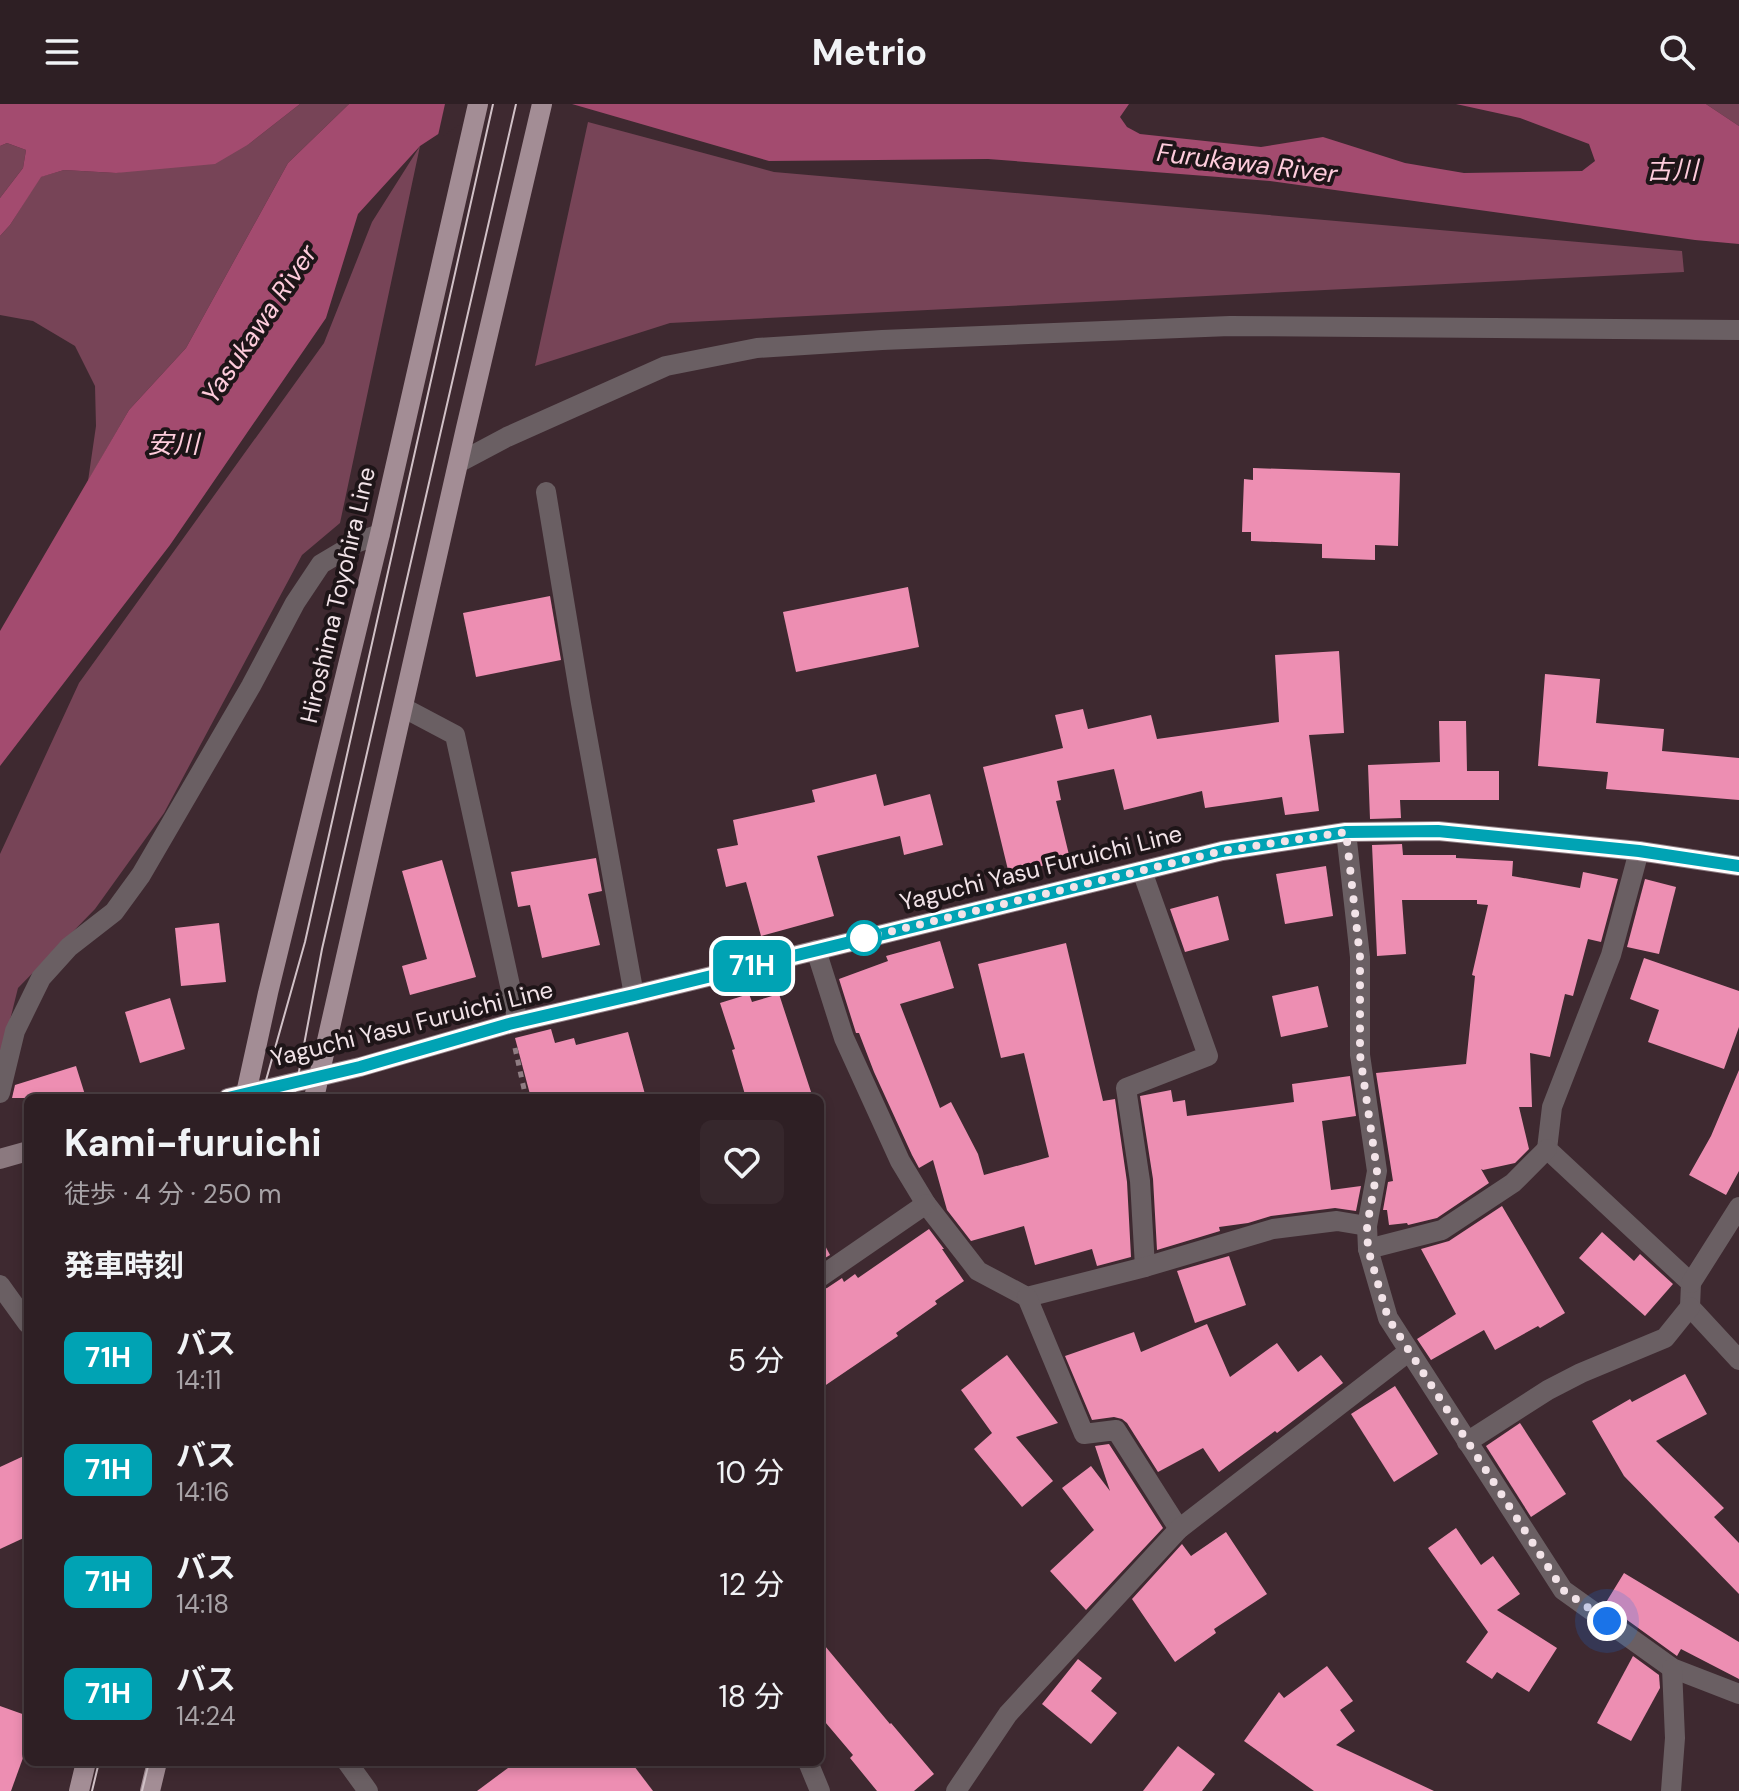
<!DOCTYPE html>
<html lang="ja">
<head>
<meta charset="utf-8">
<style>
	:root { --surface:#2e1f24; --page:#36272c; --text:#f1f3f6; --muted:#a7a2a6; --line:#493d41 }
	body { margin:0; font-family:"DM Sans","Noto Sans JP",sans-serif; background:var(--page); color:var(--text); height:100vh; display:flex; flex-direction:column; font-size:30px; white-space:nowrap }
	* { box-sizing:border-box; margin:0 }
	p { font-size:26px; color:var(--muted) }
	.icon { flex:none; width:44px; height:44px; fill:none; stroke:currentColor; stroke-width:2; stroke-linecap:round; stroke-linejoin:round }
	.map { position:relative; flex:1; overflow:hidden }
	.sheet { position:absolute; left:24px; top:990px; width:800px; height:672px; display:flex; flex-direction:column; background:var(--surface); border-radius:12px; box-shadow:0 4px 12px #0003,0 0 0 2px var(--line) }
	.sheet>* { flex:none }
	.badge { padding:0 16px; border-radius:12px; font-size:28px; line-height:52px }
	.you { position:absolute; width:40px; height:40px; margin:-20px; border:6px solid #fff; border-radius:50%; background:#1a73e8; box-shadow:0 0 0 12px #1a73e833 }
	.map>.badge { position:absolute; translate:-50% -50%; box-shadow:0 0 0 4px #fff }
	h2 { padding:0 40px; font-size:30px; line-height:72px }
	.round { display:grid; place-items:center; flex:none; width:84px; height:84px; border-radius:12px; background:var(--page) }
	.overview { display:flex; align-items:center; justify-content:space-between; height:136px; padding:0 40px }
	h1 { font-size:38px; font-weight:700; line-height:60px }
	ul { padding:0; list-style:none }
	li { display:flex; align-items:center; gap:24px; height:112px; padding:0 40px }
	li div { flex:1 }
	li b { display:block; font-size:30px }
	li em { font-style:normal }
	li .badge { min-width:88px; font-weight:700; text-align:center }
	header { display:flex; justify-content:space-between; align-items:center; height:104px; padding:0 40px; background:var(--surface); font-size:36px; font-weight:700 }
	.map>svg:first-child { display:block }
	.green { fill:#774457 }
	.water { fill:#a34b6f }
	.pier { fill:#3e2930 }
	.building { fill:#ed8eb2 }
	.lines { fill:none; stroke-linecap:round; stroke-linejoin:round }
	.path { stroke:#8f7d83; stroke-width:5; stroke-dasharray:6 6; stroke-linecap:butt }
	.service { stroke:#6a5f63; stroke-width:20 }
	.minor { stroke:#6a5f63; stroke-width:20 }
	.secondary { stroke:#8b797f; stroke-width:20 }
	.primary { stroke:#a38d95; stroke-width:20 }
	.tram { stroke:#d1c1c7; stroke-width:2 }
	.line-casing { stroke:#fff; stroke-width:18 }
	.line { stroke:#00a3b4; stroke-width:12 }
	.walk { stroke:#f2e3e8; stroke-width:8; stroke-dasharray:0 14.4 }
	.stop-dot { fill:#fff; stroke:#00a3b4; stroke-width:4 }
	.labels { text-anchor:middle; stroke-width:8; stroke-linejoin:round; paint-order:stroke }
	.street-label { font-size:24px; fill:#f2e3e8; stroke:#1e1518 }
	.water-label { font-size:26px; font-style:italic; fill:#feccdc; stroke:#1e1518 }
</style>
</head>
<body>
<header><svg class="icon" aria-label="menu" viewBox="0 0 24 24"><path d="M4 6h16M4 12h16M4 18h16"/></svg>Metrio<svg class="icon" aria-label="search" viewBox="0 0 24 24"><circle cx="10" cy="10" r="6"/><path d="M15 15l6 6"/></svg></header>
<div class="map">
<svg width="1739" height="1687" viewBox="0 0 1739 1687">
	<rect width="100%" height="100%" fill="#3e2930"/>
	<g class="green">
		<polygon points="300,0 349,0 288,59 186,244 129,306 88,377 96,322 95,282 75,242 33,217 0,211 0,132 10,121 40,73 64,66 116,69 249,40"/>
		<polygon points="1706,0 1739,0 1739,22"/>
		<polygon points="588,18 774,68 1682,147 1684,168 670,219 535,262"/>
		<polygon points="7,39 26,46 23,64 0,94 0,42"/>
		<polygon points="420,42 340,419 302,451 164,709 95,805 18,884 0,956 0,750 79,579 324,239 372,118"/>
	</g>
	<g class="water">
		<polygon points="0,0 300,0 249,40 215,60 116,69 64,66 41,73 10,121 0,132 0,94 23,64 26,46 7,39 0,42"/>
		<polygon points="349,0 484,0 420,42 358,110 326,214 170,441 0,662 0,527 129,306 186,244 288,59"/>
		<polygon points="572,0 1129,0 1120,13 1127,23 1140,30 1261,43 1323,33 1405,59 1464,69 1582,67 1595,57 1589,40 1520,14 1456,0 1706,0 1739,22 1739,140 1695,136 1270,77 988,55 769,57"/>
	</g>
	<polygon class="pier" points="445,0 488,0 486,3 437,36"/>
	<g class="building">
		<polygon points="1253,364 1400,369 1398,442 1375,441 1375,456 1322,454 1322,440 1251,437 1251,428 1242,428 1244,375 1253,376"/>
		<polygon points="908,483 919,543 796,568 783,508"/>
		<polygon points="550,492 561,556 476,573 463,509"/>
		<polygon points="1339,547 1344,629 1309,631 1319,707 1285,711 1282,693 1205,704 1202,687 1124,706 1114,665 1057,677 1061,696 1056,697 1070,755 1009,770 983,663 1063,644 1055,611 1083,605 1088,625 1151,611 1157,635 1279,618 1275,551"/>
		<polygon points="1545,570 1600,575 1596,619 1664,625 1662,647 1739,654 1739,696 1606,685 1608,668 1538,662"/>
		<polygon points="1439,617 1466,617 1467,667 1499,667 1499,696 1400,696 1401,714 1370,715 1368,661 1440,658"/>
		<polygon points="876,670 884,702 930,690 943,741 904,751 900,732 817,752 834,812 761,832 746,778 726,783 717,745 738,741 733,716 815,698 812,686"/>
		<polygon points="1402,740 1403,751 1456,751 1456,754 1513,757 1512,772 1580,784 1583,768 1618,775 1601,838 1588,835 1573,892 1565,890 1550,953 1530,949 1532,1003 1519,1003 1529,1045 1515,1059 1483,1066 1481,1065 1489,1079 1437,1114 1408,1121 1407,1119 1389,1121 1387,1106 1383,1106 1388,1078 1393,1077 1376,969 1466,960 1475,872 1472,871 1488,801 1477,800 1477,796 1402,796 1406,850 1377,852 1372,741"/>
		<polygon points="596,754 602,787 588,790 600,841 542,854 530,801 518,803 511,768"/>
		<polygon points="442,756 476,873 410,891 402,862 427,855 402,767"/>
		<polygon points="1326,762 1333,812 1285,820 1276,770"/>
		<polygon points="1645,775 1676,783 1659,850 1627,843"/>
		<polygon points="1218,792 1229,836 1185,848 1170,805"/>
		<polygon points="219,819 226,878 181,882 175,824"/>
		<polygon points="940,837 954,884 900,900 940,1004 951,998 978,1050 984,1071 1049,1053 1024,949 1001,954 978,860 1066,839 1103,997 1115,995 1127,1078 1131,1153 1097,1162 1092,1145 1035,1161 1024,1122 971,1137 947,1106 933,1056 919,1064 912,1051 874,968 859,929 856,929 839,875 888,857 886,852"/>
		<polygon points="1644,854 1739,887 1739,923 1724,965 1648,938 1659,906 1630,895"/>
		<polygon points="1318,882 1328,923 1281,933 1272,892"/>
		<polygon points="749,890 752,898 779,890 813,994 746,994 732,946 735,945 720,899"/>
		<polygon points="170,894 185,945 140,959 125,908"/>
		<polygon points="551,925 555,939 574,934 576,941 628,928 646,994 531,994 515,934"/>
		<polygon points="76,962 86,994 12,994 15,981"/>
		<polygon points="1739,966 1739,1067 1726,1091 1689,1071 1711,1032"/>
		<polygon points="1350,972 1356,1012 1322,1017 1331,1086 1361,1082 1356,1107 1335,1104 1271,1112 1248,1119 1219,1123 1220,1127 1157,1146 1153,1075 1140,992 1171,986 1173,998 1185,996 1187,1012 1294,998 1292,980"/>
		<polygon points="1502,1102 1565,1209 1540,1224 1538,1222 1495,1246 1484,1226 1431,1256 1417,1235 1456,1210 1421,1145 1449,1137"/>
		<polygon points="929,1125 944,1145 942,1145 964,1177 935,1197 937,1200 896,1229 898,1232 820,1285 820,1186 827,1184 842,1174 844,1178 855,1170 858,1174"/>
		<polygon points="1602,1128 1634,1157 1640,1150 1673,1180 1645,1212 1579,1154"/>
		<polygon points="820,1132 830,1151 820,1157"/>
		<polygon points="1229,1152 1246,1201 1195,1219 1177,1167"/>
		<polygon points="1207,1220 1230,1273 1277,1239 1298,1268 1321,1251 1343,1279 1277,1329 1275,1327 1219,1368 1203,1344 1158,1368 1127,1319 1122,1315 1114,1313 1092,1316 1065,1252 1134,1228 1141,1248"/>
		<polygon points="1007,1251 1058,1319 1016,1333 1053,1377 1022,1403 974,1345 992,1329 961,1286"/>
		<polygon points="1685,1270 1707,1310 1656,1337 1724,1404 1714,1413 1739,1439 1739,1490 1624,1372 1592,1317 1630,1295 1632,1298"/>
		<polygon points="1395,1282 1438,1350 1394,1378 1351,1310"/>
		<polygon points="1520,1319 1566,1390 1531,1413 1486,1342"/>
		<polygon points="1109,1340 1163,1424 1086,1506 1050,1467 1094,1426 1062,1384 1091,1362 1110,1387 1095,1342"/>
		<polygon points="28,1350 28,1432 0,1445 0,1363"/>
		<polygon points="1456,1424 1481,1461 1493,1452 1520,1490 1497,1506 1557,1544 1529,1588 1497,1568 1492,1575 1466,1558 1488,1528 1428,1444"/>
		<polygon points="1226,1428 1267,1490 1214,1525 1216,1529 1175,1558 1132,1495 1182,1440 1191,1452"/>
		<polygon points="1624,1469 1739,1538 1739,1575 1681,1545 1677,1552 1605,1500"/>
		<polygon points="820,1536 890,1620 891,1619 934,1670 914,1687 877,1687 850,1654 853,1651 820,1612"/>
		<polygon points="1633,1552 1659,1571 1660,1584 1631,1637 1597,1619"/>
		<polygon points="1078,1555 1102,1574 1091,1587 1117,1609 1091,1640 1042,1600"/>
		<polygon points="1327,1562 1353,1597 1340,1606 1355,1627 1336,1641 1434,1687 1314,1687 1244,1637 1279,1588 1284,1594"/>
		<polygon points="0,1602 28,1612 28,1640 11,1687 0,1687"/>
		<polygon points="1178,1642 1215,1670 1202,1687 1143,1687"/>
		<polygon points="516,1658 631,1658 653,1687 477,1687"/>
	</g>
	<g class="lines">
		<polyline class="path" points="515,944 526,994"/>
		<g class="service">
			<polyline points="460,358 507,333 666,262 757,244 882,236 1230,222 1739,226"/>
			<polyline points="0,989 15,927 41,874 69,843 114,808 141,771 251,582 295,499 321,460 358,438 380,430"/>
		</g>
		<g class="minor">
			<polyline points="546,388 581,599 634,891"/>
			<polyline points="404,604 455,631 518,918"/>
			<polyline points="1346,728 1360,853 1360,951 1377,1067 1367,1122 1368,1145 1388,1214 1563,1486 1672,1564 1739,1590"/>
			<polyline points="1639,747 1611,851 1552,1003 1547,1045 1691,1179 1690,1203 1739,1256"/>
			<polyline points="1142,767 1208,952 1126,984 1140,1077 1145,1163"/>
			<polyline points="816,846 844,934 900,1057 926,1100 978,1167 1027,1193 1145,1163 1273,1125 1337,1117 1367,1122"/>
			<polyline points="1368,1145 1442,1126 1513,1079 1547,1045"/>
			<polyline points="820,1173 926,1100"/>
			<polyline points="1691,1179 1739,1103"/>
			<polyline points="0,1181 28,1220"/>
			<polyline points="1027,1193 1084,1330 1116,1326 1179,1425"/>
			<polyline points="1467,1338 1548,1286 1581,1269 1665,1234 1690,1203"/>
			<polyline points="347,1658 368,1687"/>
			<polyline points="808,1658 820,1687"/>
			<polyline points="956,1687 1008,1610 1179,1425 1408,1248"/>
			<polyline points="1671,1687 1675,1634 1672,1564"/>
		</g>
		<g class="secondary">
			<polyline points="228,994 360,963 509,920 634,891 1222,747 1346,728 1438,727 1639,747 1739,762"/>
			<polyline points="0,1055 28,1047"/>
		</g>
		<g class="primary">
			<polyline points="245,994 268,889 380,430 478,0"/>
			<polyline points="314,994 466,324 542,0"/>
			<polyline points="79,1687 86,1658"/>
			<polyline points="150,1687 157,1658"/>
		</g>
		<g class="tram">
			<polyline points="261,994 305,838 493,0"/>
			<polyline points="294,994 322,845 516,0"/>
			<polyline points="92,1687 99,1658"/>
			<polyline points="142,1687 149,1658"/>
		</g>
	</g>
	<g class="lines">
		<defs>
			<polyline id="line" points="228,994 360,963 509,920 634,891 1222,747 1346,728 1438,727 1639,747 1739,762"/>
		</defs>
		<use href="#line" class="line-casing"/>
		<use href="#line" class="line"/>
		<polyline class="walk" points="864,834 1222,747 1346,728 1360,853 1360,951 1377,1067 1367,1122 1368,1145 1388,1214 1563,1486 1607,1517"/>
	</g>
	<circle class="stop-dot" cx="864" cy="834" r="16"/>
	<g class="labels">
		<g class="street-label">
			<text transform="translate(338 491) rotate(-77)" y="8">Hiroshima Toyohira Line</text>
			<text transform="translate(1041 764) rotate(-14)" y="8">Yaguchi Yasu Furuichi Line</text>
			<text transform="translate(412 920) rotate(-14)" y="8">Yaguchi Yasu Furuichi Line</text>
		</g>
		<g class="water-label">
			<text transform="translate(1247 59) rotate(7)" y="9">Furukawa River</text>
			<text x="1672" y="75">古川</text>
			<text transform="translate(259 220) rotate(-56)" y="9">Yasukawa River</text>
			<text x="173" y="349">安川</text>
		</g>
	</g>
</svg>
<div class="you" style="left:1607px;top:1517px"></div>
<b class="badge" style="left:752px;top:862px;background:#00a3b4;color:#fff">71H</b>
<section class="sheet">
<div class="overview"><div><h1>Kami-furuichi</h1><p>徒歩 · 4 分 · 250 m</p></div><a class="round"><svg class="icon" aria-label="heart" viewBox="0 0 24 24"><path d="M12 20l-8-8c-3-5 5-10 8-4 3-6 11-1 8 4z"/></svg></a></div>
<h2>発車時刻</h2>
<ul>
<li><span class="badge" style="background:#00a3b4;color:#fff">71H</span><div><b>バス</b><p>14:11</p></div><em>5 分</em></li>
<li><span class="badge" style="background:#00a3b4;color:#fff">71H</span><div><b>バス</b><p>14:16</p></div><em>10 分</em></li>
<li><span class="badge" style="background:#00a3b4;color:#fff">71H</span><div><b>バス</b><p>14:18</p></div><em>12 分</em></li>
<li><span class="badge" style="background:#00a3b4;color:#fff">71H</span><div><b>バス</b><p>14:24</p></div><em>18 分</em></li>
</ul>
</section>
</div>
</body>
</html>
